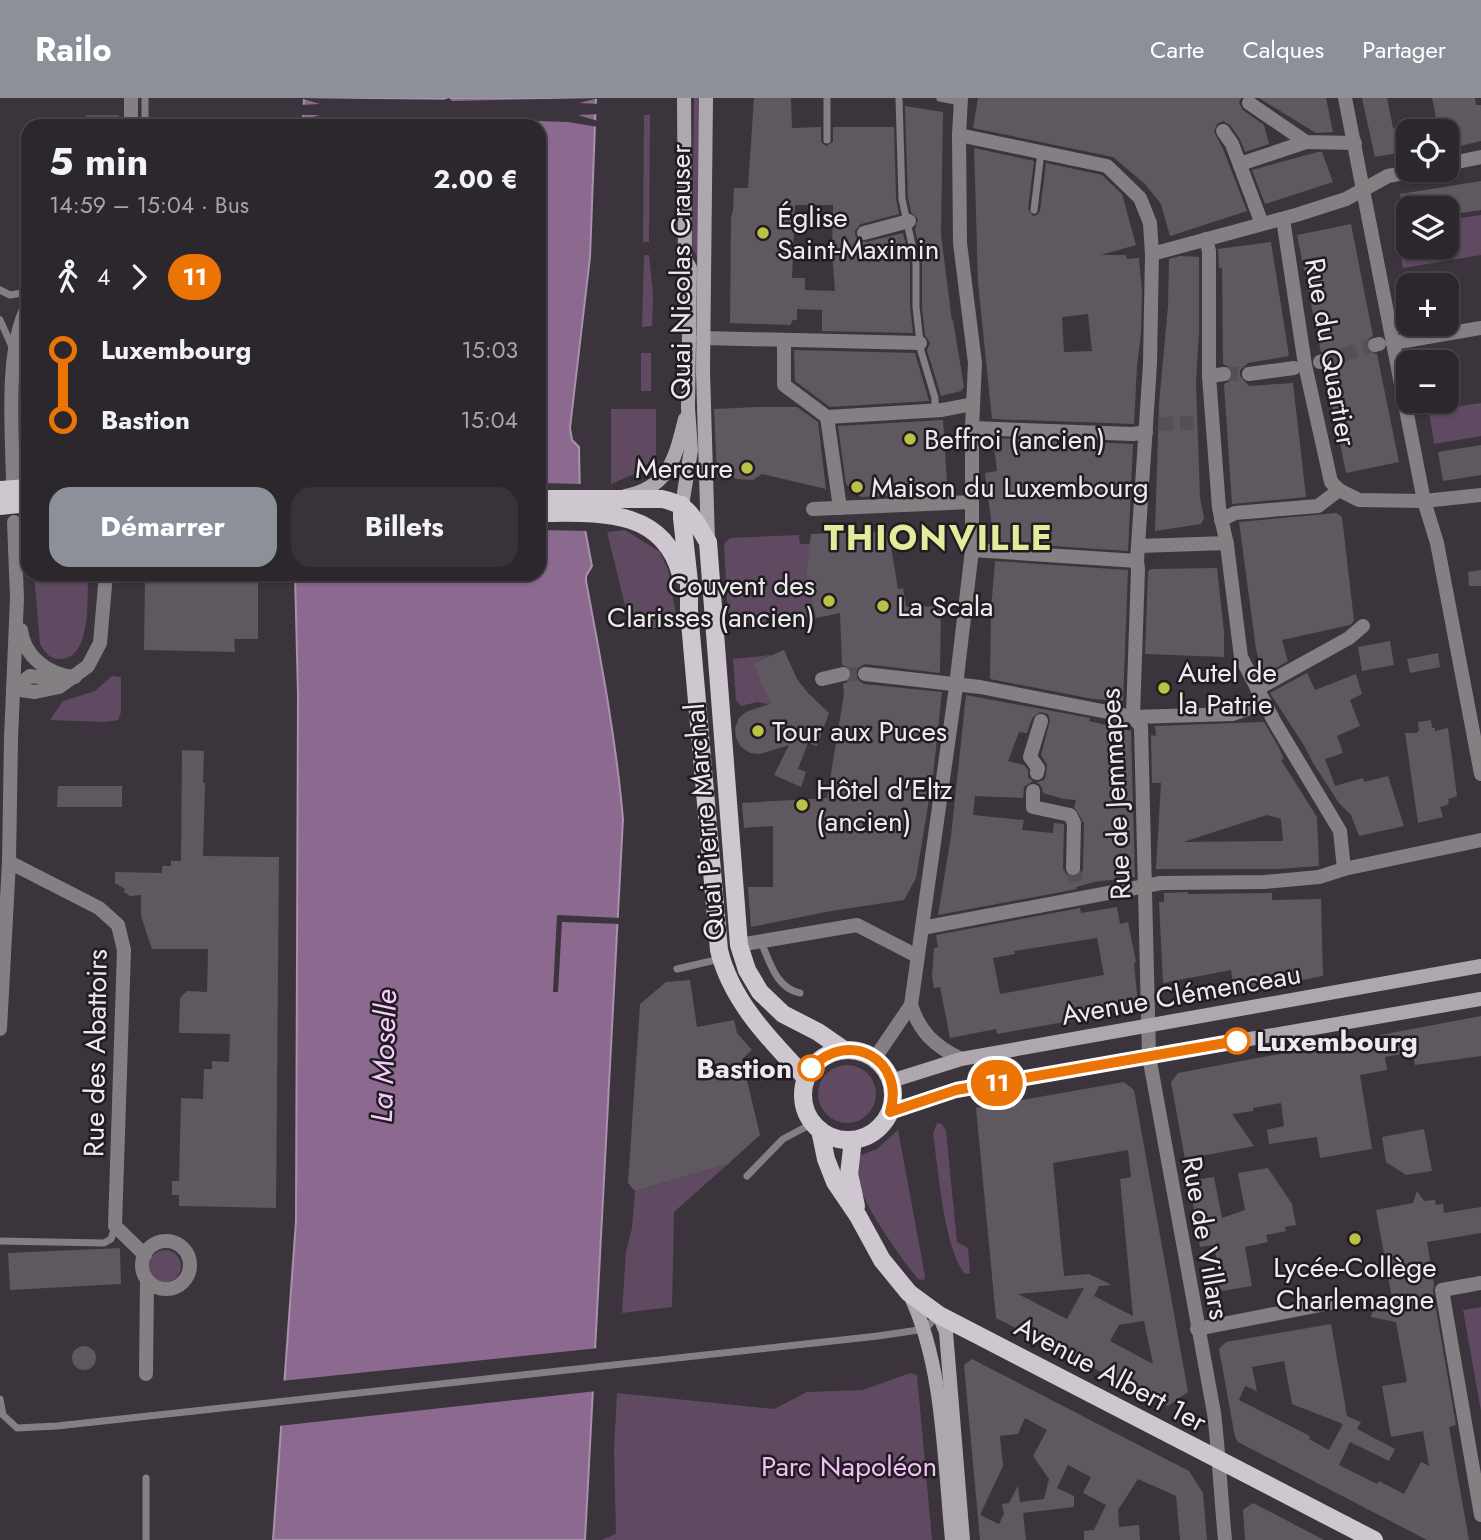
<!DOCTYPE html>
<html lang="fr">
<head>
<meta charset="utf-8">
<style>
	:root { --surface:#2c272d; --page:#383339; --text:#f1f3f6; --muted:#a6a5aa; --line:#484449; --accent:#8c9099 }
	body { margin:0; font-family:Jost,sans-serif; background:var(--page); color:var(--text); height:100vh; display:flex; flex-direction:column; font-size:26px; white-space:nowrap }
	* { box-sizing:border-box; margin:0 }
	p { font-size:23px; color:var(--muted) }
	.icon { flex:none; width:38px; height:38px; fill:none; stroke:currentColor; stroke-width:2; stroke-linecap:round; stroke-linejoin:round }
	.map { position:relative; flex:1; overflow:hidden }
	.side { position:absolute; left:21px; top:21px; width:525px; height:462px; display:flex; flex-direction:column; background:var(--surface); border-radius:21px; box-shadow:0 2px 5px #0004,0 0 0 2px var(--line) }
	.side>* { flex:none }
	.badge { padding:0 14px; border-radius:23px; font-size:24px; line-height:46px }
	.fabs { position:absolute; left:1396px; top:21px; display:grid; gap:14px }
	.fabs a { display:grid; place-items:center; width:63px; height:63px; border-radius:14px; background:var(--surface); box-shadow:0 2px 5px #0004,0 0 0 2px var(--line); font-size:35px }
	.map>.badge { position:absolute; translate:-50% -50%; box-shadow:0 0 0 4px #fff }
	.legs { display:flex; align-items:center; gap:10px; height:77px; padding:0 28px; font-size:23px }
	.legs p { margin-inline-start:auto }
	.summary { display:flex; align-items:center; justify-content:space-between; height:119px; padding:0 28px }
	h1 { font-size:38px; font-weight:700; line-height:52px }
	.cta { display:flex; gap:14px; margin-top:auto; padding:14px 28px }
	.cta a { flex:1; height:80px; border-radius:21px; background:var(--accent); color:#fff; font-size:28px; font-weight:700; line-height:80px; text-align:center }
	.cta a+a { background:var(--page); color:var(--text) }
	ul { padding:0 28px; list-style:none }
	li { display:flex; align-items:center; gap:24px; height:70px; font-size:26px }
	li i { display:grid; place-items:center; width:10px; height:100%; margin:0 9px; background:currentColor }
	li i::after { content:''; width:18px; height:18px; margin:-9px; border:5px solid; border-radius:50%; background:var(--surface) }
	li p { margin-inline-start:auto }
	li:first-child i { background:linear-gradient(#0000 50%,currentColor 0) }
	li:last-child i { background:linear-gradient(currentColor 50%,#0000 0) }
	header { display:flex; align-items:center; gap:42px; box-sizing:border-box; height:98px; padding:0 35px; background:var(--accent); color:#fff }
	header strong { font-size:33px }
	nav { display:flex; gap:38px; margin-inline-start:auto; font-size:24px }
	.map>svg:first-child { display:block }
	.green { fill:#5f4a61 }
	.water { fill:#8c6a90; stroke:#a990ac; stroke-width:2 }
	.pier { fill:#3b343c }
	.building { fill:#605861; fill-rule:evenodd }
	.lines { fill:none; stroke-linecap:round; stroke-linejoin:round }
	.street-tunnel { stroke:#564f57; stroke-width:14; stroke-dasharray:14 7; stroke-linecap:butt }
	.lane { stroke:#837f83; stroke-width:7 }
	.street { stroke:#837f83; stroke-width:14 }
	.secondary { stroke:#aea8ae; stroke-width:14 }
	.primary { stroke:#cfc7d0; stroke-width:18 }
	.primary-bridge { stroke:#cfc7d0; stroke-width:18 }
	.line-1-casing { stroke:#fff; stroke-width:16 }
	.line-1 { stroke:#ec7404; stroke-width:10 }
	.poi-dot { fill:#b9c146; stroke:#201d20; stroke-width:2.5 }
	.stop-1-dot { fill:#fff; stroke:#ec7404; stroke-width:3.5 }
	.labels { text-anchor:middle; stroke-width:5; stroke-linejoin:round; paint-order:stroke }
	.poi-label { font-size:28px; fill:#eeeaef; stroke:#201d20; text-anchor:start }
	.street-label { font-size:28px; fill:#eeeaef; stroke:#201d20 }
	.stop-label { font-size:28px; font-weight:bold; fill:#eeeaef; stroke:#201d20; text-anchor:start }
	.park-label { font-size:28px; fill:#f3bdfa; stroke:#201d20 }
	.water-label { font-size:30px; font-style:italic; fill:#f7cbfc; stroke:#201d20 }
	.district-label { font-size:35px; font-weight:bold; letter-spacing:2px; fill:#e3eb9c; stroke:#201d20 }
</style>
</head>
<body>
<header>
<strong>Railo</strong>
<nav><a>Carte</a><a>Calques</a><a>Partager</a></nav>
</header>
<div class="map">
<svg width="1481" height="1442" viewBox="0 0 1481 1442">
	<rect width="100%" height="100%" fill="#3b343c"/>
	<g class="green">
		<polygon points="694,0 701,0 698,161 692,150"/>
		<rect x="86" y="17" width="33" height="11"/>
		<polygon points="644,17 650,17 649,144 643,144"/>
		<polygon points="1481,117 1481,157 1403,170 1396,131 1409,129 1409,149 1447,149 1447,122"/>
		<polygon points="644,157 649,157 653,196 652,228 642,229"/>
		<rect x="641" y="255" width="10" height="38"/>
		<polygon points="1481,305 1481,338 1434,346 1429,313"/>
		<polygon points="611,311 656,311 656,358 639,374 611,386"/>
		<polygon points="625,432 660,454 668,472 678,528 631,532 607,434"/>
		<polygon points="799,437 800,446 810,446 806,476 816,520 736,527 731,524 728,519 724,446 730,440"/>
		<path d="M34 476H88C87 498 92 558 62 561 51 562 45 555 40 546Z"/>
		<polygon points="771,557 753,565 763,591 774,607 757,604 741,608 736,602 733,561"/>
		<polygon points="112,578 121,579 121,614 118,622 106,624 50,622 63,603 95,593"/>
		<circle cx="847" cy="996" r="29"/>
		<path d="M937 1025 942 1026 946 1033 957 1144 968 1150 970 1175 965 1176C944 1151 938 1070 933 1035Z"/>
		<path d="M898 1032 925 1178 924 1182 918 1181C902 1162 857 1099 856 1075 856 1070 858 1063 859 1058L877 1051Z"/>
		<polygon points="728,1066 674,1114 672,1209 622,1215 626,1153 632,1130 635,1093"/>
		<circle cx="165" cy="1168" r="16"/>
		<polygon points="1481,1209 1481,1313 1463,1212"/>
		<polygon points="910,1275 917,1277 932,1442 601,1442 616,1436 614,1352 617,1295 774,1311 807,1294 863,1292"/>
	</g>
	<path class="water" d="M304 0H596L590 159 570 330 572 342 579 349 580 405 592 468 586 478V483C601 563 616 641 623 721L585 1442H273L296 1123 298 596 295 476H539V28H303Z"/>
	<g class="pier">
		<polygon points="300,0 444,2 449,0 452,3 599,0 579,5 599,6 599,16 578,17 598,23 598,29 568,24 452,20 448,24 443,20 299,28 299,23 320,17 300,17 300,7 320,6"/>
		<polygon points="539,385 583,386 584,405 589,433 539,432"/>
		<polygon points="557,817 621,820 621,826 562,824 558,894 553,894"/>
		<polygon points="599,1250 597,1293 278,1328 281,1283"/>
	</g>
	<g class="building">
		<path d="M754 0H791L792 30 821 29V44L826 48 833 44V29H894L896 101 899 116 861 126 855 132V137L858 142 866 144 903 135 910 166V209L913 235 822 233V212L797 211V222H793L790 227 730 225 731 120 733 112 734 90H748ZM795 107H833L832 155 835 193 805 192V180H792Z"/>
		<polygon points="978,0 1241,0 1239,5 1243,12 1264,27 1269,46 1245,54 1240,41 1230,27 1223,23 1217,26 1214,34 1223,51 1247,113 1170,138 1161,106 1145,86 1113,59 973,30"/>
		<polygon points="1259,0 1326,0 1333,34 1316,35"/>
		<polygon points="1362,0 1387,0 1393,30 1436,20 1432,0 1475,0 1476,7 1481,7 1481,43 1447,51 1447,33 1409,33 1409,53 1375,59"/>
		<polygon points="905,8 943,14 941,137 952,223 953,222 964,289 961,293 941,298 927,252 930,245 925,237 922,209 922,165 915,131 918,121 911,114 908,100"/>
		<path d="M974 50 1034 63 1028 111 1033 118 1037 117 1040 113 1046 65 1102 77 1122 96 1136 147 1101 157H1126L1127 161 1139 160 1142 194 1141 235 1137 269 1134 326 992 321 978 185ZM1088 216 1092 253 1064 254 1062 219Z"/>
		<polygon points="1318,54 1322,54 1333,84 1265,106 1252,72"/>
		<polygon points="1481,83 1481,112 1447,117 1447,110 1402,110 1400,96"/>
		<polygon points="1351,126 1373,238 1368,241 1366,249 1369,254 1377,256 1399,364 1346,375 1325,272 1331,269 1332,261 1329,255 1321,254 1297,137"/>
		<polygon points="1271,144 1289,258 1248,265 1240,272 1240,278 1249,288 1293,285 1306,399 1232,406 1224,286 1230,283 1234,275 1231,270 1223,266 1222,170 1219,170 1218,151"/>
		<polygon points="1180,158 1199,159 1199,234 1196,285 1200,400 1204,420 1201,426 1155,433 1159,306 1168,208 1169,161"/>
		<polygon points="794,252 915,255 929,303 830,309 795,283"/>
		<polygon points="758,309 797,309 818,324 826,391 762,376 753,382 736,381 729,375 722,379 717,379 714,311"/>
		<polygon points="943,322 947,383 942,392 925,396 861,399 846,386 838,328"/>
		<polygon points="993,340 1133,346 1128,453 994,444 985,375 997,373"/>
		<polygon points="1481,347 1481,377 1443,383 1438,354"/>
		<polygon points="1336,415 1342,419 1354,523 1350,527 1282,542 1288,563 1263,577 1256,551 1239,424"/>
		<polygon points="885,433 889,436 898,491 903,490 906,509 941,508 940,575 865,566 858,570 855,576 859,583 864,586 942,594 933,678 916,780 904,802 831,813 751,829 748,789 773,789 773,728 744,730 742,705 827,700 844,596 843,586 849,583 852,578 850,570 842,567 840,515 816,520 806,476 811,436"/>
		<polygon points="995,463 1128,472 1123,603 1093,601 990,581 991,512"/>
		<polygon points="1217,470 1224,534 1224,559 1145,556 1148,474 1150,471"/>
		<polygon points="1481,472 1481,488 1469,488 1468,474"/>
		<polygon points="235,476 258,476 258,541 234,541 235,554 144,552 145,479 235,480"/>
		<polygon points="1390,543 1394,567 1362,573 1358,549"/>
		<polygon points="784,552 797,581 808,595 829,615 817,648 808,645 798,671 806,674 801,689 774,677 789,647 760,656 750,655 741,649 736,640 735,630 739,620 746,614 772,605 763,591 753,565"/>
		<polygon points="1438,555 1440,569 1410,575 1407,561"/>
		<polygon points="1307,575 1315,592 1356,576 1362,596 1350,602 1360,628 1337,638 1343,655 1325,661 1335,688 1363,680 1364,684 1388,678 1404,728 1359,738 1351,717 1339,705 1313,665 1305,649 1270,595"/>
		<path d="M966 597 1090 620 1089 623 1131 633 1135 779 1094 784 1076 789 1077 791 938 817 951 738ZM1040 614 1048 616 1050 622 1041 657 1047 667 1046 677 1044 682 1037 684 1042 689 1043 695 1064 701 1076 702 1074 709 1084 725 1083 771 1081 776 1073 780 1067 778 1063 770 1064 726 1054 725 1053 735 1022 732 1024 722 973 717 975 698 1023 700 1024 689 1033 683 1028 679V672L1024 667 1008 663 1019 634 1027 635 1032 620Z"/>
		<polygon points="1431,622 1432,630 1435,630 1435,633 1448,630 1457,698 1448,701 1449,706 1440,709 1443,719 1418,725 1405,635 1417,635 1419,632 1418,624"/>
		<path d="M1264 624 1278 648 1284 661 1281 662 1317 719 1319 768 1277 771H1156L1161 685H1152L1151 637 1156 638 1155 628ZM1267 717 1281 721 1283 743 1183 744Z"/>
		<polygon points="182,652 204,653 203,685 205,685 203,758 279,759 276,1110 179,1108 179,1097 172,1097 172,1083 179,1083 181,1000 203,1001 204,971 212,971 212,963 229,964 230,936 179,935 180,900 187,893 207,894 208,851 152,851 141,818 141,797 130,798 124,794 125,791 115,785 115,774 162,775 162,768 171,768 171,763 181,763"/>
		<polygon points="58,688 122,688 122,709 57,709"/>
		<polygon points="1188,794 1188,796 1272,795 1272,802 1321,801 1323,878 1235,895 1231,872 1163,885 1159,804 1164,804 1164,795"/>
		<path d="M1117 809 1120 826 1128 824 1136 864 1134 865 1138 906 1075 917 1076 922 1064 924 997 936 996 931 950 940 940 889 934 890 932 878 934 850 938 849 936 837 1080 810 1081 815ZM1097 840 1104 877 1000 896 993 860 1015 856 1014 853Z"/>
		<polygon points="690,882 697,929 734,922 737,935 752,952 742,961 760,1037 728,1066 635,1093 628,1085 640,906 666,884"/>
		<polygon points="1481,918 1481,958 1415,967 1412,954 1385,959 1387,972 1360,977 1372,1051 1320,1060 1317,1039 1269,1046 1267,1032 1284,1028 1281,1005 1253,1010 1253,1013 1232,1016 1254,1048 1185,1061 1171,984 1178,975"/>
		<path d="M1124 984 1134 992 1188 1294 1168 1308 996 1220 976 1010ZM1128 1052 1131 1079 1120 1081 1133 1218 1094 1198 1099 1188 1112 1187 1089 1176 1064 1178 1053 1065ZM1084 1190 1067 1221 1018 1196ZM1143 1223H1144L1153 1266 1110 1243 1119 1227Z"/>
		<polygon points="1424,1031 1432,1073 1406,1077 1386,1064 1382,1039"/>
		<polygon points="1268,1070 1292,1106 1296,1127 1285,1129 1286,1133 1266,1137 1268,1144 1245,1149 1252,1188 1222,1193 1213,1181 1220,1180 1214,1147 1200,1149 1189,1083 1214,1079 1222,1120 1245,1112 1238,1075"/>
		<path d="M1417 1093 1424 1103 1435 1102 1436 1107 1443 1106 1444 1115 1481 1109V1135L1427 1144 1434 1187 1433 1194 1456 1327 1449 1329 1469 1442H1427L1238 1344 1235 1339 1219 1251 1226 1244 1331 1226 1347 1318 1361 1324 1357 1331 1395 1351 1389 1363 1350 1344 1339 1367 1377 1386 1379 1383 1404 1396 1421 1364 1429 1368 1423 1333 1391 1339 1382 1288 1407 1284 1396 1224 1371 1219 1374 1207 1394 1211 1376 1112 1413 1105ZM1284 1263 1292 1306 1343 1326 1329 1352 1309 1341 1310 1338 1239 1302 1245 1288 1257 1293 1252 1269Z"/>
		<polygon points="120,1150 121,1186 10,1192 8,1155"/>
		<circle cx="84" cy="1260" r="12"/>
		<path d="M972 1261 1189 1373 1203 1395 1207 1442H1180L1176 1398 1138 1381 1118 1412 1119 1429 1139 1427 1140 1442H1084V1433L1094 1432 1106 1407 1083 1395 1091 1379 1068 1367 1057 1390 1074 1398V1409L1023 1415 1026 1442H980L964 1267ZM1025 1320 1047 1332 1033 1358 1049 1381 1044 1401 1020 1404 1018 1388 1009 1405 1002 1406 1004 1416 999 1426 980 1417 1003 1368 1000 1338 1018 1336Z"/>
		<polygon points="1253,1405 1286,1422 1324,1442 1245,1442 1243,1412"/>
	</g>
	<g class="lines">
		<g class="street-tunnel">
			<polyline points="1323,263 1375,247"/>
			<polyline points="1224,276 1249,276"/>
			<polyline points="1159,326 1197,325"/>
			<polyline points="843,576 865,576"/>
			<polyline points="1073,770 1077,790"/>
		</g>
		<g class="lane">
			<polyline points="145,0 145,28"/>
			<polyline points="827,0 827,42"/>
			<polyline points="899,0 902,101 916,165 916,209 921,253 935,300 935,312"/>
			<polyline points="940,0 960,4"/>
			<polyline points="1034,112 1041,54"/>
			<polyline points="0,192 10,197 28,194"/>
			<polyline points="0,222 13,251"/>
			<path d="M761 844C770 864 776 890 800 895"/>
			<polyline points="677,871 720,861"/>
			<polyline points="747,1078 783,1041 813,1025"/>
			<polyline points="0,1143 104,1145 111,1141 115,1129"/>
			<polyline points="0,1301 3,1317 17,1330 57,1328 878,1238 925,1231 938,1217"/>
			<polyline points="146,1442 146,1380"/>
		</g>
		<g class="street">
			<polyline points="1345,0 1424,403 1437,445 1481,676"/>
			<polyline points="1249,5 1306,44 1355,45"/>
			<polyline points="131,28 131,0"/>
			<polyline points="1223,33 1232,46 1262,126"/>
			<path d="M959 37 1107 68 1140 100 1150 125 1152 156 1150 266 1137 463 1138 471 1133 619 1141 628 1149 958 1214 1315C1219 1357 1221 1400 1225 1442"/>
			<polyline points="1240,66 1306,44"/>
			<polyline points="1447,66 1481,59"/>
			<polyline points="1283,121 1305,267 1331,384 1339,392 1359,402 1424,403 1481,397"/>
			<polyline points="864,135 909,123"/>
			<polyline points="1206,141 1209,153 1209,278 1219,410 1227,447 1241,559 1274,623 1340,733 1344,771"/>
			<polyline points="1152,156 1296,117 1346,101 1388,78 1420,72"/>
			<polyline points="703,240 920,245"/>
			<polyline points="784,242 784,287 827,319 840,410"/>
			<polyline points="1393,245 1481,230"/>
			<polyline points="1375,247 1379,246"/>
			<polyline points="1320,264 1323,263"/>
			<polyline points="1249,276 1294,270"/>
			<polyline points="1209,278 1224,276"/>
			<polyline points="827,319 942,312 973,306"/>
			<polyline points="972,330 1133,336 1146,334"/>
			<path d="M13 381C12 333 5 250 28 208"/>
			<polyline points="813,411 972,404"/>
			<polyline points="1221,422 1235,415 1318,408 1339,392"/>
			<polyline points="1139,448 1227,445"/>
			<polyline points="972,452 1137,463"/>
			<path d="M21 532C24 558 48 577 75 579"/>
			<polyline points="865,576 980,589 1133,619 1233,616 1265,605"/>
			<polyline points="822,581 843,576"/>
			<polyline points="13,591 35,594 59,589 88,568 100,545 106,476"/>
			<polyline points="13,591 30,578 56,581"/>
			<polyline points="1257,591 1349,540 1363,528"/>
			<polyline points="1037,675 1038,670 1030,659 1041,623"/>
			<polyline points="1033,693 1033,709 1070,717 1074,725 1073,770"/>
			<polyline points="9,764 99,810 118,827 124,852 115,1128 145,1157"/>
			<polyline points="922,830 1161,785 1264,784 1319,779 1344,771 1481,742"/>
			<polyline points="739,847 857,827 917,858"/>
			<path d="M911 907C920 935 935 948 961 961"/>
			<polyline points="0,931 9,764 11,640 17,500 14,424"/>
			<polyline points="875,960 911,907 955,596 972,452 972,330 975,265 960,145 959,37 961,0"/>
			<circle cx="166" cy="1167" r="24"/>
			<polyline points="1481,1185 1442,1192 1481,1417"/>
			<polyline points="1197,1231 1336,1204"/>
			<polyline points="146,1276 147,1182"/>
		</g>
		<g class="secondary">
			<polyline points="706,0 703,273 708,444"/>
			<path d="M625 398C670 389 675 360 685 321"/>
			<polyline points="682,407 691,352 688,310 690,170 685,161 684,0"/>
			<polyline points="891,983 961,961 1481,868"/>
			<polyline points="890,1014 956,992 1481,901"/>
			<path d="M910 1197C944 1268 944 1363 952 1442"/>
			<polyline points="939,1217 946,1234 963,1442"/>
		</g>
		<g class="primary">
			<path d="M539 401H662C690 406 694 422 708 444L739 847 747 872 760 894 783 916 818 934 844 952"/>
			<path d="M682 407V420L689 484V513L719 852C731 903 771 943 806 980"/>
			<path d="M539 415C595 415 663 408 681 477"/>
			<circle cx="848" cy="997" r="45"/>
			<polyline points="820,1032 826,1061 835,1084 858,1118 882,1162 909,1195 939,1217 1374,1442"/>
			<polyline points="853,1042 849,1076 856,1108"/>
		</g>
		<g class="primary-bridge">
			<polyline points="0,392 28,390"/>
			<polyline points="0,408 28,405"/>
		</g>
	</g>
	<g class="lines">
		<defs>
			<path id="line-1" d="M811 970C849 930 906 962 890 1014L956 992 1237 943"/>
		</defs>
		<use href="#line-1" class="line-1-casing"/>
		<use href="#line-1" class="line-1"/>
	</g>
	<g class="poi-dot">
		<circle cx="763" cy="135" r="7"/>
		<circle cx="910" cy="341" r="7"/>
		<circle cx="747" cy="370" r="7"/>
		<circle cx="857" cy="389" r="7"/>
		<circle cx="829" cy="503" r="7"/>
		<circle cx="883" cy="508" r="7"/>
		<circle cx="1164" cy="590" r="7"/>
		<circle cx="758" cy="633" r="7"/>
		<circle cx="802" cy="707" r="7"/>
		<circle cx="1355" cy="1141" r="7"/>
	</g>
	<g class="stop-1-dot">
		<circle cx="1237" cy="943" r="12"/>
		<circle cx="811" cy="970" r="12"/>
	</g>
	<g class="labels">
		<g class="poi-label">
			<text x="777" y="129">Église<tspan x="777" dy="32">Saint-Maximin</tspan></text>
			<text x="924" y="351">Beffroi (ancien)</text>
			<text x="733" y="380" text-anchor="end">Mercure</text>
			<text x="871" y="399">Maison du Luxembourg</text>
			<text x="815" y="497" text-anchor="end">Couvent des<tspan x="815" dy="32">Clarisses (ancien)</tspan></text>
			<text x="897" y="518">La Scala</text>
			<text x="1178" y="584">Autel de<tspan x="1178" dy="32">la Patrie</tspan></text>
			<text x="772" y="643">Tour aux Puces</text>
			<text x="816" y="701">Hôtel d'Eltz<tspan x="816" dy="32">(ancien)</tspan></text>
			<text x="1355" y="1179" text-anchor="middle">Lycée-Collège<tspan x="1355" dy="32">Charlemagne</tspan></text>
		</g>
		<g class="street-label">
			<text transform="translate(680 174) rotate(-90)" y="10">Quai Nicolas Crauser</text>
			<text transform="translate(1331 254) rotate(80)" y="10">Rue du Quartier</text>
			<text transform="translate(1115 696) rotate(-93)" y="10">Rue de Jemmapes</text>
			<text transform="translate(704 724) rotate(-95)" y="10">Quai Pierre Marchal</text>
			<text transform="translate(1181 896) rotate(-10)" y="10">Avenue Clémenceau</text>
			<text transform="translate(95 955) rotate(-89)" y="10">Rue des Abattoirs</text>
			<text transform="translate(1206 1140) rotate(80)" y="10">Rue de Villars</text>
			<text transform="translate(1111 1276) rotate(28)" y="10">Avenue Albert 1er</text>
		</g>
		<g class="stop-label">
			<text x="1256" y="953">Luxembourg</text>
			<text x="792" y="980" text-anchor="end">Bastion</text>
		</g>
		<g class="park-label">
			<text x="849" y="1378">Parc Napoléon</text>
		</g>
		<g class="water-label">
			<text transform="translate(384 958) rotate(-88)" y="10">La Moselle</text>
		</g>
		<g class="district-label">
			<text x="939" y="452">THIONVILLE</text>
		</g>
	</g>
</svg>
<div class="fabs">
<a><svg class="icon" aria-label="locate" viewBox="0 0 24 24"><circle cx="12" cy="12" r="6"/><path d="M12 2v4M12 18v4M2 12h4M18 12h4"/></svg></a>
<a><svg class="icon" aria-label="layers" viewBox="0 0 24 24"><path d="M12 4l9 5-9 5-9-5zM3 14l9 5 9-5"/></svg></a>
<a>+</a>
<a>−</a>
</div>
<b class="badge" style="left:997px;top:985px;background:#ec7404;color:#fff">11</b>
<section class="side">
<div class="summary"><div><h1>5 min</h1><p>14:59 – 15:04 · Bus</p></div><b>2.00 €</b></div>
<div class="legs"><svg class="icon" aria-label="walk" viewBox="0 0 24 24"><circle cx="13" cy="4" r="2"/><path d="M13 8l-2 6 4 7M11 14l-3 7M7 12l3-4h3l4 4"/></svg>4<svg class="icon" aria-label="forward" viewBox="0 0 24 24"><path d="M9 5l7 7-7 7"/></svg><b class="badge" style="background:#ec7404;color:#fff">11</b></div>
<ul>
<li><i style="color:#ec7404"></i><b>Luxembourg</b><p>15:03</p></li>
<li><i style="color:#ec7404"></i><b>Bastion</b><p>15:04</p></li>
</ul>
<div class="cta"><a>Démarrer</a><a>Billets</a></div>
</section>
</div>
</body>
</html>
